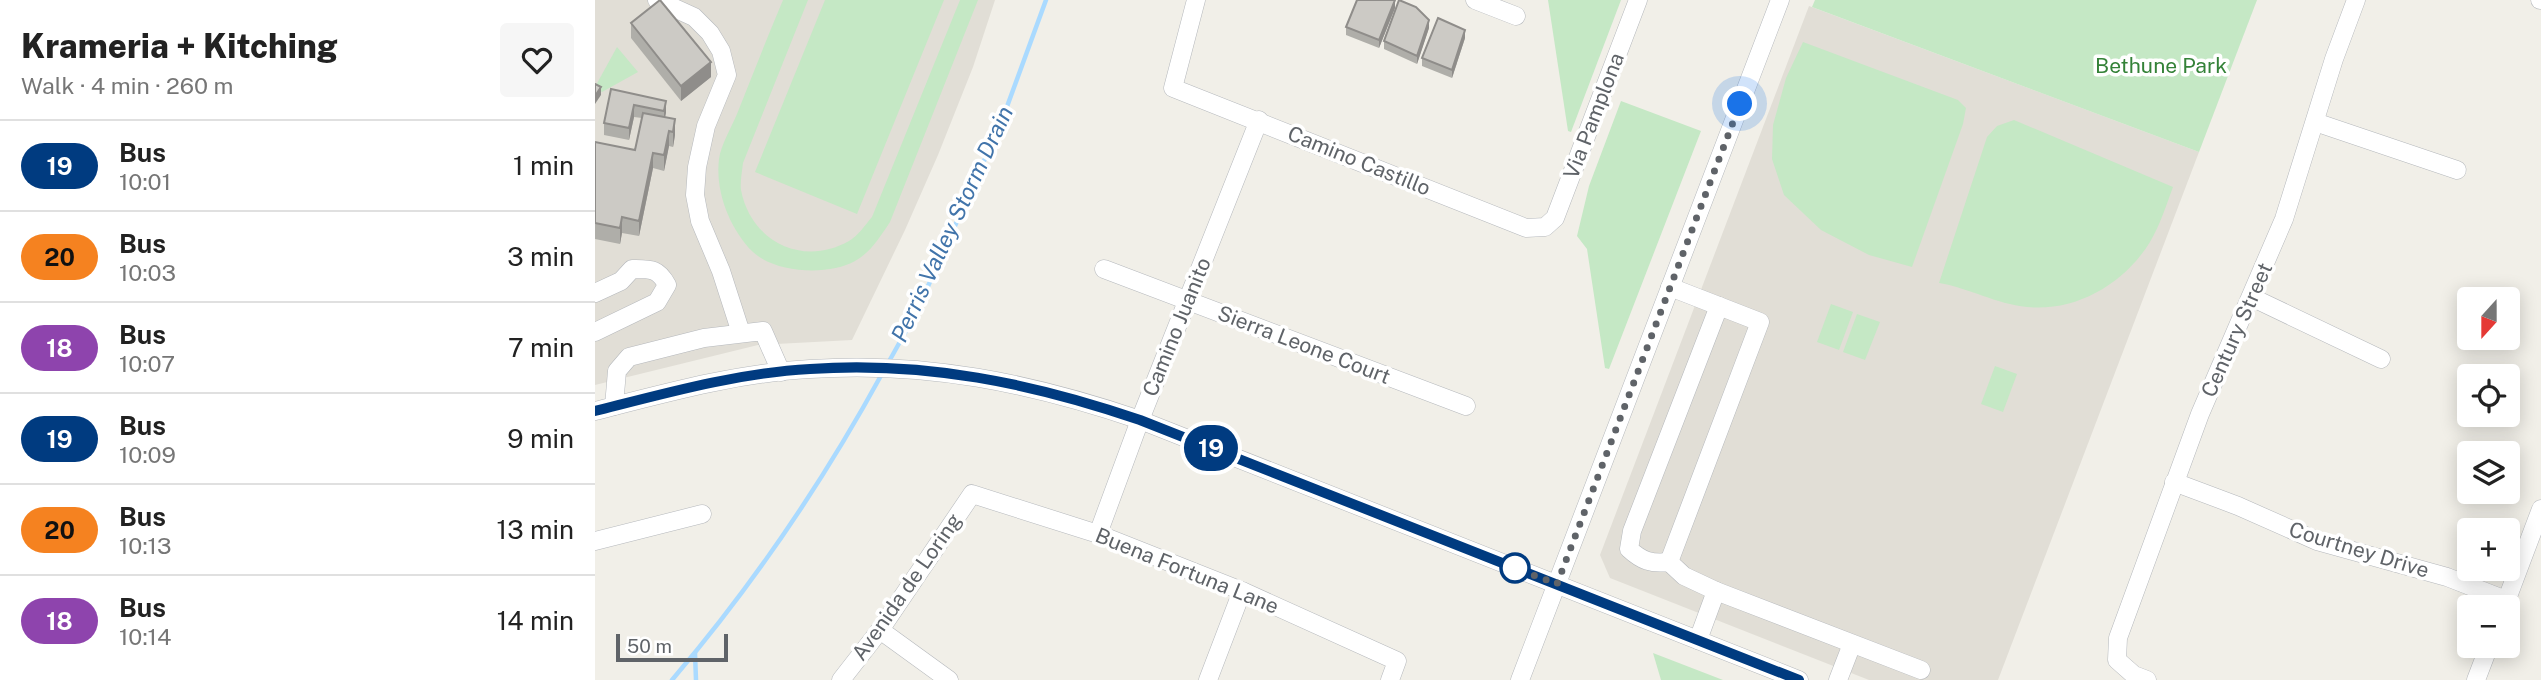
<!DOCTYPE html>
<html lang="en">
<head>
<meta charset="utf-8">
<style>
	:root { --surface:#fff; --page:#f6f6f6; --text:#222; --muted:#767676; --line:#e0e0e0 }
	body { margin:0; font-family:"Public Sans",sans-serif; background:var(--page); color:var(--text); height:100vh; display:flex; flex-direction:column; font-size:26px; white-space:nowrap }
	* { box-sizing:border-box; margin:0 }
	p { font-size:23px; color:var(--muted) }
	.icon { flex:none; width:38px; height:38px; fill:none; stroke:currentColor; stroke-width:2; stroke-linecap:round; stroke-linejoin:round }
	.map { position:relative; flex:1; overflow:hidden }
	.details { display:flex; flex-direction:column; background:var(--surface); width:595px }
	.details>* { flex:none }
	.badge { padding:0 14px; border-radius:23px; font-size:24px; line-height:46px }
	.needle { width:46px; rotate:201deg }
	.tools { position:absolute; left:1862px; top:287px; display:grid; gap:14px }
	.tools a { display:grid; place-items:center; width:63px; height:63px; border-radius:7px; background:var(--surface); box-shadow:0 4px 18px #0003; font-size:35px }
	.scale { position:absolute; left:21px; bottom:18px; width:112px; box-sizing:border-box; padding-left:7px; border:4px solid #5f6368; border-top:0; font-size:19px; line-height:24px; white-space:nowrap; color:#5f6368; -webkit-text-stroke:5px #fff; paint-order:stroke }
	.you { position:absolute; width:35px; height:35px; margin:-18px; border:5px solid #fff; border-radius:50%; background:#1a73e8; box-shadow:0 0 0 10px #1a73e833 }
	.map>.badge { position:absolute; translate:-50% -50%; box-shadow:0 0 0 4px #fff }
	.round { display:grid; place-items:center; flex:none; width:74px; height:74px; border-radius:7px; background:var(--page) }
	.summary { display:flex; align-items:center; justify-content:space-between; height:119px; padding:0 21px }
	h1 { font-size:33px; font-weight:800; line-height:52px }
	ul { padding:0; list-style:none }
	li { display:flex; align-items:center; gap:21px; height:91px; padding:0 21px; border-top:2px solid var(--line) }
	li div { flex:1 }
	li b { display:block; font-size:26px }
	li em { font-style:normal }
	li .badge { min-width:77px; font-weight:700; text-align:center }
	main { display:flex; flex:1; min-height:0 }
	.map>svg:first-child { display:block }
	.education { fill:#e1ded6 }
	.green { fill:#c5e8c5 }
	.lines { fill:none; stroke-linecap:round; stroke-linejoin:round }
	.stream { stroke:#aadaff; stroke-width:4.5 }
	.minor-casing { stroke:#b5b8bc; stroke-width:19 }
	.minor { stroke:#fff; stroke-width:18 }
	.wall { fill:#afaea9 }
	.shaded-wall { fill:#8f8d8a }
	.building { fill:#cccac5; stroke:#8f8d8a; stroke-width:2 }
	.line-casing { stroke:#fff; stroke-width:16 }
	.line { stroke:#003b80; stroke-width:10 }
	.walk { stroke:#5f6368; stroke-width:7; stroke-dasharray:0 12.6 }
	.stop-dot { fill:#fff; stroke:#003b80; stroke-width:3.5 }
	.labels { text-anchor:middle; stroke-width:7; stroke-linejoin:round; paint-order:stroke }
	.park-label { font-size:21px; fill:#348238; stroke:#fff }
	.street-label { font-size:21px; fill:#5f6368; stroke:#fff }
	.water-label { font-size:23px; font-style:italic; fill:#4174aa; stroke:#fff }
</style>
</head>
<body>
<main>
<section class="details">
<div class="summary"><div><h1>Krameria + Kitching</h1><p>Walk · 4 min · 260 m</p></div><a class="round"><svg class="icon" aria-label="heart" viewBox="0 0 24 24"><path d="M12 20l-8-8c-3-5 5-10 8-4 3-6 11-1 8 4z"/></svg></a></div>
<ul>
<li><span class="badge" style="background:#003b80;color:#fff">19</span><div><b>Bus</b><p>10:01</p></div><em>1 min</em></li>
<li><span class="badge" style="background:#f58220;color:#111">20</span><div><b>Bus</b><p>10:03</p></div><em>3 min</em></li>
<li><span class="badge" style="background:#8e44ad;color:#fff">18</span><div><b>Bus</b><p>10:07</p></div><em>7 min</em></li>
<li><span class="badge" style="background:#003b80;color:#fff">19</span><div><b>Bus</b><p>10:09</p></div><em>9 min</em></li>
<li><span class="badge" style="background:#f58220;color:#111">20</span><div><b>Bus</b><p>10:13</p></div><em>13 min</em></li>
<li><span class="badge" style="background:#8e44ad;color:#fff">18</span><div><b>Bus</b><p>10:14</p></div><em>14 min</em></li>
</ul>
</section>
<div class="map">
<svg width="1946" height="680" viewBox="0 0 1946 680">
	<rect width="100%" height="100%" fill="#f1efe8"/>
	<g class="education">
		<polygon points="0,0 400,0 378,67 343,155 310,230 257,340 163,345 0,385"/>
		<polygon points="1214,6 1604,152 1403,680 1274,680 1015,578 1005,555"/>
	</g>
	<g class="green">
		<path d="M188 0H213L148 163C147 172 145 182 146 190 156 242 208 267 254 241 263 236 270 225 277 217L365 0H383L295 222C285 237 276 252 260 261 234 276 180 273 158 252 135 229 120 192 124 159 126 145 136 128 142 114 157 76 172 38 188 0Z"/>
		<polygon points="230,0 349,0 262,214 160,172"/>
		<polygon points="953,0 1026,0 976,132 973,131"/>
		<polygon points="1220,0 1662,0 1604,152 1217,7"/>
		<polygon points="1208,42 1363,100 1371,108 1368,124 1317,267 1274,255 1226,230 1189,195 1177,159 1178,125 1191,78"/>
		<polygon points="22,47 43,72 7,92 0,87"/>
		<polygon points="1026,101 1106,131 1014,369 1010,368 992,249 982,236 994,186"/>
		<path d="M1419 120 1578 187C1571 206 1565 225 1555 242 1529 284 1481 312 1432 307 1401 304 1374 288 1344 283L1392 137 1402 126Z"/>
		<polygon points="1236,304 1258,312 1244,350 1222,342"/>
		<polygon points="1262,314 1285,322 1270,360 1248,352"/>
		<polygon points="1400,366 1422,374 1408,412 1386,404"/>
		<polygon points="1058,653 1128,680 1066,680"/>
	</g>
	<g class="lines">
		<g class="stream">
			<polyline points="292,365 321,313 406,123 451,0"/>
			<polyline points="100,653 101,680"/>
			<path d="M77 680C158 585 228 482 288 372"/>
		</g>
		<defs>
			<g id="minor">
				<polyline points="62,0 99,17 115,33 126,51 132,75 111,126 102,167 100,195 105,221 126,271 146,333"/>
				<polyline points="601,0 578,88 931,228 950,227 960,218 1043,0"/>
				<polyline points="880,0 921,16"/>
				<polyline points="1945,0 1946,0"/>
				<polyline points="1720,122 1862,170"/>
				<polyline points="509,269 871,406"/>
				<path d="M0 293 26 281 37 269C56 269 63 268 72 285L62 302 0 332"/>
				<polyline points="1656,297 1786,359"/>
				<polyline points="19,406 22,371 34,357 109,338 168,331 186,372"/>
				<path d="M0 411C70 393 142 373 215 369 330 361 436 383 545 420L1204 680"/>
				<polyline points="1579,482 1643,506 1722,541 1852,577 1911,600"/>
				<polyline points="503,534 545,420 664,120"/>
				<polyline points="0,541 107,514"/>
				<polyline points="1074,562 1165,322 1075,287"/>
				<path d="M1074 562C1056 564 1047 561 1034 549L1037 531 1124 306"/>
				<polyline points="1074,562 1089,576 1121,591 1326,670"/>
				<polyline points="1909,607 1946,509"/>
				<polyline points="285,630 354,680"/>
				<polyline points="1103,640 1121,591"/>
				<polyline points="246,680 285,630 377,494 503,534 647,591 802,661 795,680"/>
				<polyline points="613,680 647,591"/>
				<polyline points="925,680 1185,0"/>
				<polyline points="1243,680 1257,644"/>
				<polyline points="1552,680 1539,675 1522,660 1523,638 1605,414 1689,219 1739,59 1761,0"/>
				<polyline points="1881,680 1894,646"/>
			</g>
		</defs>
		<use href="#minor" class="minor-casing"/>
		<use href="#minor" class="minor"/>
	</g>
	<g class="wall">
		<polygon points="800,8 784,48 751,35 751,27"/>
		<polygon points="36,23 116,77 86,101 36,38"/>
		<polygon points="834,28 822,64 789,49 789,41"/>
		<polygon points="870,38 857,78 827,66 827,58"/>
		<polygon points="16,89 71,101 70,117 80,135 78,147 74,146 69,171 58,168 44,236 27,233 25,244 0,239 0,142 40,150 47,118 39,117 34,140 9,135 9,123"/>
	</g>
	<g class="shaded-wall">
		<polygon points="800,0 800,8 784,48 784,40"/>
		<polygon points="834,20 834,28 822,64 822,56"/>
		<polygon points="870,30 870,38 857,78 857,70"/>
		<polygon points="116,62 116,77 86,101 86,86"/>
		<polygon points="6,87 6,95 0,104 0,96"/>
		<polygon points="71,101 71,113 69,123 69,111"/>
		<polygon points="39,105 39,117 34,140 34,128"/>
		<polygon points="80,119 80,135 78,147 78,132"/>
		<polygon points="74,131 74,146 69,171 69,155"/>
		<polygon points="58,153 58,168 44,236 44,221"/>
		<polygon points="27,217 27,233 25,244 25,228"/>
	</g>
	<g class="building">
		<polygon points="65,0 116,62 86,86 36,23"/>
		<polygon points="762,0 800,0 784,40 751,27"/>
		<polygon points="804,0 821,7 834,20 822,56 789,41"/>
		<polygon points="843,18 870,30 857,70 827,58"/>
		<polygon points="0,84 6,87 0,96"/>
		<polygon points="16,89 71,101 69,111 39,105 34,128 9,123"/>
		<polygon points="48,113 80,119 78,132 74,131 69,155 58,153 44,221 27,217 25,228 0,223 0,142 40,150"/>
	</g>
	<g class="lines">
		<defs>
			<path id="line" d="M0 411C71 393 142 373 215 369 329 361 437 383 545 420L1204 680"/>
		</defs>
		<use href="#line" class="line-casing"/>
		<use href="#line" class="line"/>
		<polyline class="walk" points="920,568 912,565 962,584 1145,104"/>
	</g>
	<circle class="stop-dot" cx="920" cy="568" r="14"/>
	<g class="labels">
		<g class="park-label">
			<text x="1566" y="73">Bethune Park</text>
		</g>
		<g class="street-label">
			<text transform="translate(999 116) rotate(-69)" y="7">Via Pamplona</text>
			<text transform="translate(764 161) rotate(22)" y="7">Camino Castillo</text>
			<text transform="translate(582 327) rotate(-68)" y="7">Camino Juanito</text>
			<text transform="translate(1642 330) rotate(-66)" y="7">Century Street</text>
			<text transform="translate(709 345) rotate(21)" y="7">Sierra Leone Court</text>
			<text transform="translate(1764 550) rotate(17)" y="7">Courtney Drive</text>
			<text transform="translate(592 571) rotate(22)" y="7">Buena Fortuna Lane</text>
			<text transform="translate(312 587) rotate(-55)" y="7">Avenida de Loring</text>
		</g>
		<g class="water-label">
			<text transform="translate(357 224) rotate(-65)" y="8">Perris Valley Storm Drain</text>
		</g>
	</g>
</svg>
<div class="tools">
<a><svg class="needle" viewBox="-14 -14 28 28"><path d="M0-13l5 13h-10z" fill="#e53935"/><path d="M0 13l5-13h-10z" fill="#767676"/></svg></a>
<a><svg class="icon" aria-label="locate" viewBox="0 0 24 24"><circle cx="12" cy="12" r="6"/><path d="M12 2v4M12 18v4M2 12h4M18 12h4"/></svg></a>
<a><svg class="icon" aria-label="layers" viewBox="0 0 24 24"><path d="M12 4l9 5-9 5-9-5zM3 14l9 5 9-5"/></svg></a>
<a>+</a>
<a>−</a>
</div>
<div class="scale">50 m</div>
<div class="you" style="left:1145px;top:104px"></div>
<b class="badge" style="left:616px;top:448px;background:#003b80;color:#fff">19</b>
</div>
</main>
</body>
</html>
